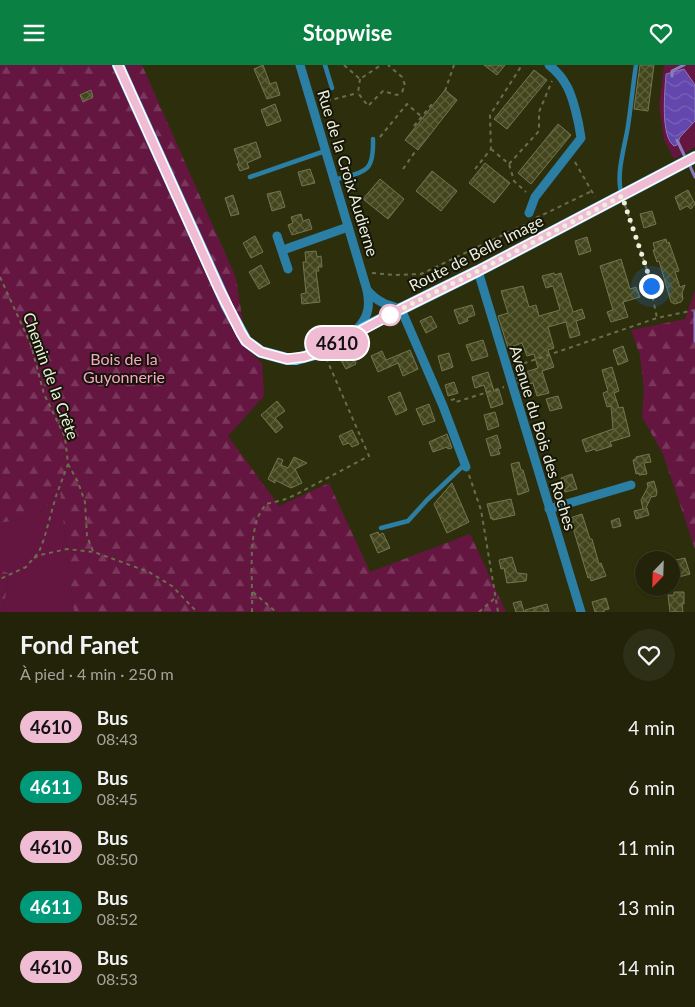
<!DOCTYPE html>
<html lang="fr">
<head>
<meta charset="utf-8">
<style>
	:root { --surface:#222309; --page:#2e2f17; --text:#f1f3f6; --muted:#a2a49c; --line:#3f402a; --accent:#0b8043 }
	body { margin:0; font-family:Lato,sans-serif; background:var(--page); color:var(--text); height:100vh; display:flex; flex-direction:column; font-size:19px; white-space:nowrap }
	* { box-sizing:border-box; margin:0 }
	p { font-size:16px; color:var(--muted) }
	.icon { flex:none; width:28px; height:28px; fill:none; stroke:currentColor; stroke-width:2; stroke-linecap:round; stroke-linejoin:round }
	.map { position:relative; height:547px; overflow:hidden }
	.details { display:flex; flex-direction:column; background:var(--surface); flex:1 }
	.details>* { flex:none }
	.badge { padding:0 10px; border-radius:16px; font-size:18px; line-height:32px }
	.needle { width:32px; rotate:203deg }
	.buttons { position:absolute; left:635px; top:486px; display:grid; gap:10px }
	.buttons a { display:grid; place-items:center; width:45px; height:45px; border-radius:50%; background:var(--surface); box-shadow:0 1px 4px #0004,0 0 0 1px var(--line); font-size:25px }
	.you { position:absolute; width:25px; height:25px; margin:-12px; border:4px solid #fff; border-radius:50%; background:#1a73e8; box-shadow:0 0 0 8px #1a73e833 }
	.map>.badge { position:absolute; translate:-50% -50%; box-shadow:0 0 0 2px #fff }
	.round { display:grid; place-items:center; flex:none; width:52px; height:52px; border-radius:26px; background:var(--page) }
	.head { display:flex; align-items:center; justify-content:space-between; height:85px; padding:0 20px }
	h1 { font-size:24px; font-weight:700; line-height:38px }
	ul { padding:0; list-style:none }
	li { display:flex; align-items:center; gap:15px; height:60px; padding:0 20px }
	li div { flex:1 }
	li b { display:block; font-size:19px }
	li em { font-style:normal }
	li .badge { min-width:55px; font-weight:700; text-align:center }
	header { display:flex; justify-content:space-between; align-items:center; height:65px; padding:0 20px; background:var(--accent); color:#fff; font-size:22px; font-weight:700 }
	.map>svg:first-child { display:block }
	.green { fill:#641540 }
	.forest { fill:url(#forest-firs) }
	.water { fill:url(#water-waves); stroke:#8c7abb }
	.lines { fill:none; stroke-linecap:round; stroke-linejoin:round }
	.stream { stroke:#8c7abb; stroke-width:3 }
	.building { fill:url(#building-cross-hatch); stroke:#727652 }
	.path { stroke:#6b6d4f; stroke-width:2; stroke-dasharray:4 4; stroke-linecap:butt }
	.service { stroke:#2b7ea4; stroke-width:4.5 }
	.minor { stroke:#2b7ea4; stroke-width:9 }
	.primary { stroke:#6cc9f7; stroke-width:12 }
	.line-casing { stroke:#fff; stroke-width:11 }
	.line { stroke:#f0bcd4; stroke-width:8 }
	.walk { stroke:#edf0dc; stroke-width:5; stroke-dasharray:0 9 }
	.stop-dot { fill:#fff; stroke:#f0bcd4; stroke-width:2.5 }
	.labels { text-anchor:middle; stroke-width:4; stroke-linejoin:round; paint-order:stroke }
	.street-label { font-size:16px; fill:#edf0dc; stroke:#151607 }
	.park-label { font-size:16px; fill:#f9a3c8; stroke:#151607 }
</style>
</head>
<body>
<header><svg class="icon" aria-label="menu" viewBox="0 0 24 24"><path d="M4 6h16M4 12h16M4 18h16"/></svg>Stopwise<svg class="icon" aria-label="heart" viewBox="0 0 24 24"><path d="M12 20l-8-8c-3-5 5-10 8-4 3-6 11-1 8 4z"/></svg></header>
<div class="map">
<svg width="695" height="547" viewBox="0 0 695 547">
	<defs>
		<pattern id="forest-firs" width="22" height="20" patternUnits="userSpaceOnUse" patternTransform="scale(1.25)"><rect width="22" height="20" fill="#641540"/><path d="M5 1l3.5 6h-7zM16 11l3.5 6h-7z" fill="#7a375b"/></pattern>
		<pattern id="water-waves" width="16" height="10" patternUnits="userSpaceOnUse" patternTransform="scale(1.25)"><rect width="16" height="10" fill="#6347ad"/><path d="M0 5q4-4 8 0t8 0" fill="none" stroke="#7a62b8"/></pattern>
		<pattern id="building-cross-hatch" width="8" height="8" patternUnits="userSpaceOnUse" patternTransform="scale(1.25)"><rect width="8" height="8" fill="#43461c"/><path d="M0 0l8 8M0 8l8-8" fill="none" stroke="#5e613c"/></pattern>
	</defs>
	<rect width="100%" height="100%" fill="#2d2f0c"/>
	<g class="green">
		<polygon points="664,0 695,0 695,82 674,94 664,75 659,41"/>
		<polygon points="695,225 695,252 685,254"/>
		<polygon points="60,427 74,547 2,547 4,544 8,509 0,505 0,458 36,451"/>
	</g>
	<g class="forest">
		<polygon points="0,0 142,0 236,213 247,284 262,298 264,331 228,371 279,441 329,418 370,507 470,469 506,547 74,547 60,427 36,451 0,458"/>
		<polygon points="695,252 695,484 663,389 642,352 644,324 640,290 631,265"/>
		<polygon points="0,505 8,508 4,544 2,547 0,547"/>
	</g>
	<path class="water" d="M684 4 695 20V56L680 72 677 80 674 81C660 71 665 26 666 9Z"/>
	<g class="lines">
		<g class="stream">
			<polyline points="672,11 672,6 684,0"/>
			<polyline points="677,75 686,94"/>
			<polyline points="689,99 695,112"/>
			<polyline points="695,246 695,276"/>
		</g>
	</g>
	<g class="building">
		<polygon points="263,0 270,19 276,17 280,30 267,34 254,4"/>
		<polygon points="484,0 505,0 497,10"/>
		<polygon points="640,0 654,0 648,46 634,44"/>
		<polygon points="534,5 547,15 507,64 494,54"/>
		<polygon points="91,25 93,32 83,37 80,30"/>
		<polygon points="445,25 457,35 418,85 405,75"/>
		<polygon points="275,39 281,56 267,61 261,45"/>
		<polygon points="558,59 571,70 531,119 518,108"/>
		<polygon points="256,77 261,92 247,98 249,103 240,106 237,99 239,98 234,84"/>
		<polygon points="485,98 510,118 494,138 469,118"/>
		<polygon points="310,104 315,118 302,121 298,107"/>
		<polygon points="432,106 457,126 441,146 416,126"/>
		<polygon points="380,114 404,134 388,154 363,134"/>
		<polygon points="688,125 695,139 691,144 687,141 680,145 675,132"/>
		<polygon points="280,126 285,142 272,146 267,129"/>
		<polygon points="233,130 239,149 231,151 225,133"/>
		<polygon points="652,146 656,159 644,163 640,149"/>
		<polygon points="301,149 303,156 309,154 312,164 292,170 288,160 293,158 291,152"/>
		<polygon points="255,171 263,187 251,193 243,178"/>
		<polygon points="587,172 591,186 579,190 575,176"/>
		<polygon points="666,174 667,178 669,177 679,206 675,207 680,222 685,220 682,228 683,234 681,237 675,239 671,237 659,196 657,197 653,185 655,185 653,178"/>
		<polygon points="316,186 317,192 321,191 322,202 318,202 319,206 316,206 320,237 302,239 301,229 306,228 303,197 306,197 305,187"/>
		<polygon points="621,194 630,224 636,222 640,232 623,237 628,252 611,257 607,247 613,245 600,201"/>
		<polygon points="261,200 270,218 259,224 249,207"/>
		<polygon points="554,208 555,210 561,208 573,247 582,244 585,253 576,256 580,270 570,273 566,257 548,262 554,283 548,285 554,302 542,306 549,328 537,331 533,318 519,321 516,310 538,303 534,289 527,291 522,278 508,283 498,251 508,248 501,226 523,221 529,242 536,240 539,251 560,245 553,221 546,223 542,211"/>
		<polygon points="472,240 475,250 467,253 468,256 459,259 454,245"/>
		<polygon points="431,251 437,262 426,268 420,256"/>
		<polygon points="483,275 488,291 472,296 466,280"/>
		<polygon points="623,281 628,296 618,300 613,285"/>
		<polygon points="410,285 418,304 403,311 398,298 378,307 371,291 382,286 386,295"/>
		<polygon points="351,287 356,299 346,304 339,292"/>
		<polygon points="449,288 453,302 442,306 438,291"/>
		<polygon points="612,302 619,326 614,328 619,343 623,342 630,371 610,377 612,381 596,386 595,384 586,387 582,375 613,364 611,341 607,342 603,328 608,326 602,305"/>
		<polygon points="488,307 494,326 499,325 503,339 491,343 484,320 475,323 472,312"/>
		<polygon points="454,317 458,328 448,331 445,320"/>
		<polygon points="400,327 407,345 396,350 388,332"/>
		<polygon points="558,331 562,343 550,346 546,334"/>
		<polygon points="277,336 285,346 275,353 283,362 276,368 261,350"/>
		<polygon points="429,339 435,356 423,360 416,344"/>
		<polygon points="495,347 499,361 488,365 484,350"/>
		<polygon points="352,365 359,379 352,382 349,378 343,380 339,371"/>
		<polygon points="447,369 452,383 448,384 447,382 433,387 429,377"/>
		<polygon points="497,370 501,383 498,384 500,389 491,391 486,374"/>
		<polygon points="649,389 651,397 644,398 647,409 639,410 639,408 636,409 633,395 636,394 636,392"/>
		<polygon points="294,392 307,398 295,404 302,418 291,423 275,415 275,418 268,414 278,393 283,395 281,400 288,403"/>
		<polygon points="519,397 521,405 523,405 529,426 518,430 511,399"/>
		<polygon points="572,409 577,424 565,427 561,413"/>
		<polygon points="654,416 657,427 656,431 651,432 646,443 647,443 649,450 636,454 634,446 643,444 641,435 648,422 647,418"/>
		<polygon points="452,418 469,457 447,468 434,439"/>
		<polygon points="511,434 515,450 493,455 492,453 491,454 487,439"/>
		<polygon points="582,449 590,474 592,474 599,499 601,498 606,511 591,516 590,512 588,513 570,453"/>
		<polygon points="619,453 621,461 613,463 611,456"/>
		<polygon points="378,467 379,470 383,468 390,483 378,488 370,470"/>
		<polygon points="512,492 517,508 527,509 526,516 507,518 504,503 501,504 499,495"/>
		<polygon points="685,493 690,509 675,513 671,496"/>
		<polygon points="674,527 684,527 684,539 682,539 683,547 670,547 668,530 674,530"/>
		<polygon points="606,533 609,544 604,545 604,547 595,547 592,537"/>
		<polygon points="521,536 524,547 516,547 513,538"/>
		<polygon points="547,539 549,547 525,547 525,545"/>
	</g>
	<g class="lines">
		<g class="path">
			<polyline points="344,0 360,14 381,0"/>
			<polyline points="360,14 358,28 368,41 383,26 397,30 402,27 405,20 402,12 388,0"/>
			<polyline points="445,26 454,0"/>
			<polyline points="319,38 358,28"/>
			<polyline points="414,61 432,39 434,38"/>
			<polyline points="380,72 407,39 422,52"/>
			<polyline points="491,84 509,99 514,116 526,127"/>
			<polyline points="575,97 595,132"/>
			<polyline points="509,99 539,66 539,47 552,16"/>
			<polyline points="403,104 417,84"/>
			<polyline points="475,104 491,84 490,50 522,0"/>
			<polyline points="625,140 647,205 657,253"/>
			<polyline points="536,153 592,126"/>
			<polyline points="372,208 395,210 421,209 528,158"/>
			<polyline points="0,212 31,280 44,329 65,372 68,399 56,431 44,474 39,487 26,502 0,514"/>
			<polyline points="516,301 657,253 695,245"/>
			<polyline points="451,335 455,334 456,337 504,322"/>
			<polyline points="68,399 78,417 85,437 87,471 93,486"/>
			<polyline points="469,410 481,445 498,547"/>
			<polyline points="34,493 40,490 67,484 94,487 149,507 172,521 197,547"/>
			<polyline points="253,527 276,547"/>
			<path d="M252 547C253 519 248 479 258 452 260 448 263 443 266 439L283 435 295 430 369 391 327 295"/>
			<polyline points="479,547 496,532"/>
		</g>
		<g class="service">
			<polyline points="325,0 332,23"/>
			<polyline points="250,112 325,86"/>
			<path d="M334 115C365 106 374 109 373 74"/>
			<path d="M622 130C615 111 625 81 628 61 631 41 633 20 636 0"/>
			<polyline points="381,463 408,456 427,435 465,399"/>
		</g>
		<g class="minor">
			<path d="M300 0 367 225C370 240 369 251 358 263"/>
			<path d="M529 148 535 132 581 73C579 58 573 30 565 18 561 11 555 5 549 0"/>
			<polyline points="277,171 288,204"/>
			<polyline points="283,185 348,162"/>
			<polyline points="478,206 581,547"/>
			<path d="M367 225C377 237 387 240 401 244L443 341 466 402"/>
			<polyline points="549,444 631,420"/>
		</g>
		<polyline class="primary" points="118,0 227,241 246,276 261,287 287,294 296,294 315,289 401,244 478,206 695,92"/>
	</g>
	<g class="lines">
		<defs>
			<polyline id="line" points="118,0 219,224 241,268 246,276 261,287 287,294 304,292 323,286 401,244 478,206 695,92"/>
		</defs>
		<use href="#line" class="line-casing"/>
		<use href="#line" class="line"/>
		<polyline class="walk" points="390,250 385,252 478,206 622,131 647,205 651,221"/>
	</g>
	<circle class="stop-dot" cx="390" cy="250" r="10"/>
	<g class="labels">
		<g class="street-label">
			<text transform="translate(348 108) rotate(73)" y="6">Rue de la Croix Audierne</text>
			<text transform="translate(476 188) rotate(-27)" y="6">Route de Belle Image</text>
			<text transform="translate(51 311) rotate(70)" y="6">Chemin de la Crête</text>
			<text transform="translate(543 373) rotate(73)" y="6">Avenue du Bois des Roches</text>
		</g>
		<g class="park-label">
			<text x="124" y="300">Bois de la<tspan x="124" dy="18">Guyonnerie</tspan></text>
		</g>
	</g>
</svg>
<div class="buttons">
<a><svg class="needle" viewBox="-14 -14 28 28"><path d="M0-13l5 13h-10z" fill="#e53935"/><path d="M0 13l5-13h-10z" fill="#a2a49c"/></svg></a>
</div>
<div class="you" style="left:651px;top:221px"></div>
<b class="badge" style="left:337px;top:278px;background:#f0bcd4;color:#111">4610</b>
</div>
<section class="details">
<div class="head"><div><h1>Fond Fanet</h1><p>À pied · 4 min · 250 m</p></div><a class="round"><svg class="icon" aria-label="heart" viewBox="0 0 24 24"><path d="M12 20l-8-8c-3-5 5-10 8-4 3-6 11-1 8 4z"/></svg></a></div>
<ul>
<li><span class="badge" style="background:#f0bcd4;color:#111">4610</span><div><b>Bus</b><p>08:43</p></div><em>4 min</em></li>
<li><span class="badge" style="background:#009a7a;color:#fff">4611</span><div><b>Bus</b><p>08:45</p></div><em>6 min</em></li>
<li><span class="badge" style="background:#f0bcd4;color:#111">4610</span><div><b>Bus</b><p>08:50</p></div><em>11 min</em></li>
<li><span class="badge" style="background:#009a7a;color:#fff">4611</span><div><b>Bus</b><p>08:52</p></div><em>13 min</em></li>
<li><span class="badge" style="background:#f0bcd4;color:#111">4610</span><div><b>Bus</b><p>08:53</p></div><em>14 min</em></li>
</ul>
</section>
</body>
</html>
